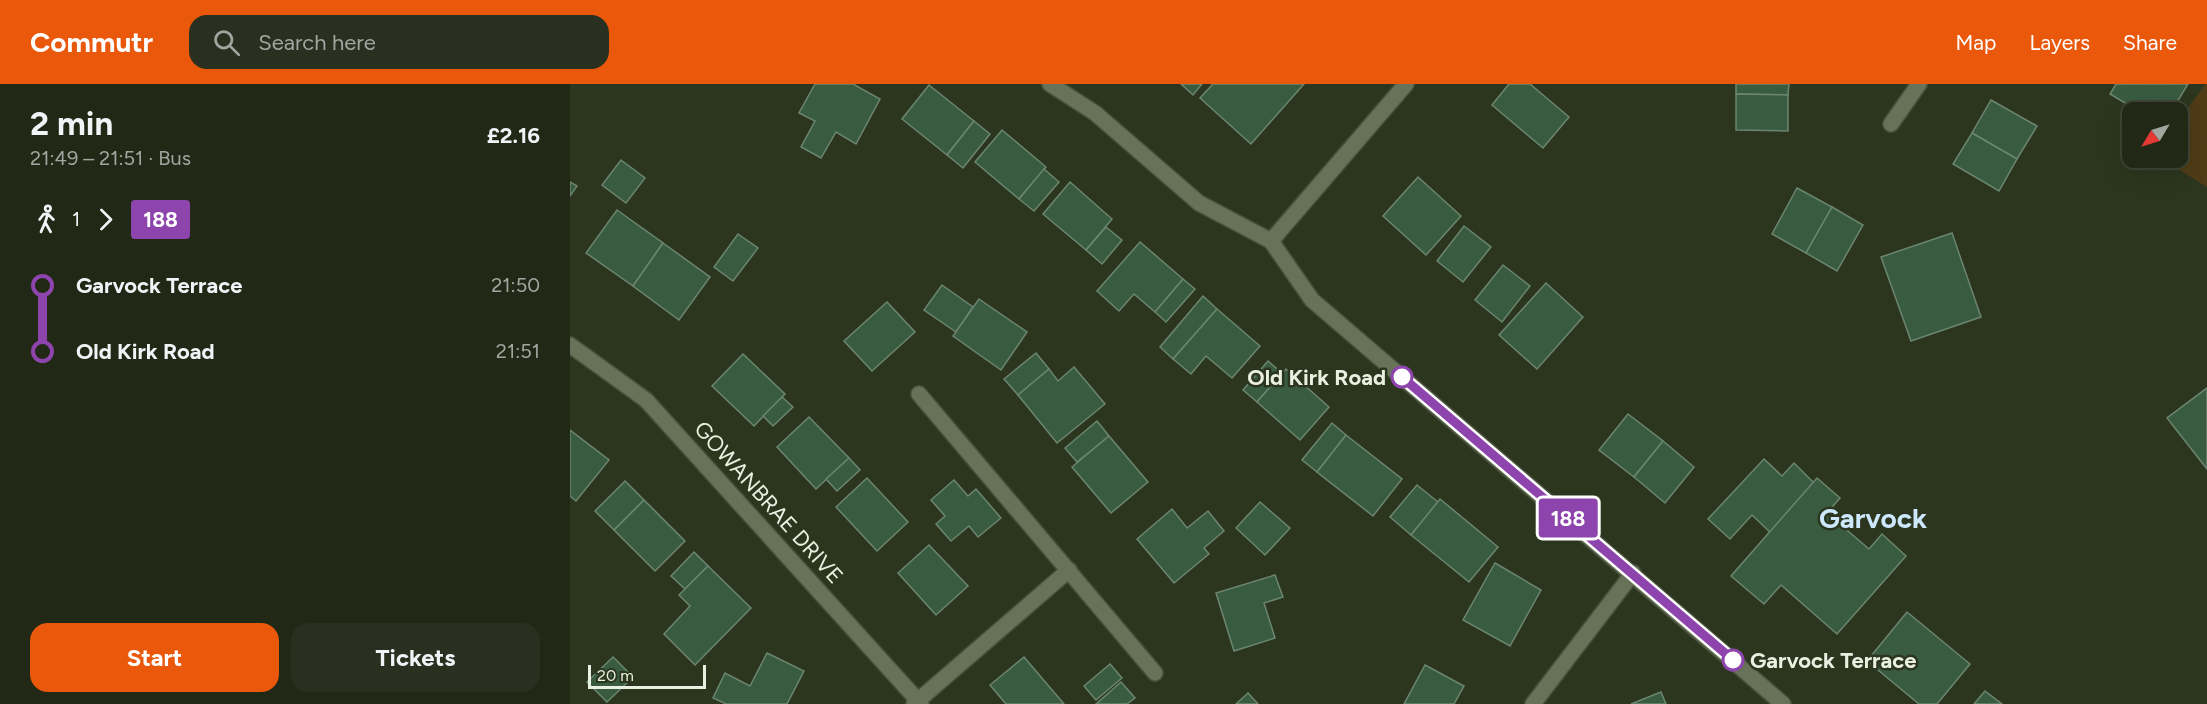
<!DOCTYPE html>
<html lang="en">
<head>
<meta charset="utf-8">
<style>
	:root { --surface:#212816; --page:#29301f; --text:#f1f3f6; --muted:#a2a6a1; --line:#3e4435; --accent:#ea580c }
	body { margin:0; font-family:Figtree,sans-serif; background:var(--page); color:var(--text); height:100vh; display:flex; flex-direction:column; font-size:22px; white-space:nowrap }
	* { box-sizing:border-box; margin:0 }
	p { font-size:20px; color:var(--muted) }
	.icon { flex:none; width:33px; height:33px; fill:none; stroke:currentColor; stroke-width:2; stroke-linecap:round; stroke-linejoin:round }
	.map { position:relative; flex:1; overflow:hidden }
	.panel { display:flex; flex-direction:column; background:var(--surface); width:570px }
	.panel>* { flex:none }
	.badge { padding:0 12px; border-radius:4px; font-size:21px; line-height:39px }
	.needle { width:39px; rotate:232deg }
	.fabs { position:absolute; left:1552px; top:18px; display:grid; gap:12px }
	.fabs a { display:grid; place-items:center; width:66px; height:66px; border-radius:12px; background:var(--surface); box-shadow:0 6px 24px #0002,0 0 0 2px var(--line); font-size:30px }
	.scale { position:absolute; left:18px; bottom:15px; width:118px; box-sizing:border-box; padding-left:6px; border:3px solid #eaf0e1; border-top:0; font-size:16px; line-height:21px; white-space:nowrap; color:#eaf0e1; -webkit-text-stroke:4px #2c361e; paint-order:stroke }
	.map>.badge { position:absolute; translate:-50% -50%; box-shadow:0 0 0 3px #fff }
	.legs { display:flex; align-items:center; gap:9px; height:66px; padding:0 30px; font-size:20px }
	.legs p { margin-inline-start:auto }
	.headline { display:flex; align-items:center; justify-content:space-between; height:102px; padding:0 30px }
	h1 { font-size:33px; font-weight:700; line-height:45px }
	.cta { display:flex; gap:12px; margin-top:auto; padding:12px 30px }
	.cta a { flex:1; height:69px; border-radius:18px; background:var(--accent); color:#fff; font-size:24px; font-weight:700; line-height:69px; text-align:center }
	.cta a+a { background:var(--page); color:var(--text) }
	ul { padding:0 30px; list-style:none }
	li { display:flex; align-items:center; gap:21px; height:66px; font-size:22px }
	li i { display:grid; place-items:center; width:9px; height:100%; margin:0 8px; background:currentColor }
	li i::after { content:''; width:15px; height:15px; margin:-8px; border:4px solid; border-radius:50%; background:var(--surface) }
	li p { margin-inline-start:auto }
	li:first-child i { background:linear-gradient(#0000 50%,currentColor 0) }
	li:last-child i { background:linear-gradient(currentColor 50%,#0000 0) }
	header { display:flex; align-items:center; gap:36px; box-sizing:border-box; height:84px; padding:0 30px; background:var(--accent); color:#fff }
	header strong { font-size:28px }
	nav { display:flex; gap:33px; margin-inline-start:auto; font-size:21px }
	.search { width:420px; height:54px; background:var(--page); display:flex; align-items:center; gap:15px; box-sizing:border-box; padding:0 21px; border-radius:18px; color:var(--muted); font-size:22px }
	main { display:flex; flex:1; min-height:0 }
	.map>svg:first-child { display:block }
	.green { fill:#4f3b16 }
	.building { fill:#395c41; stroke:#6c8571; stroke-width:1.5 }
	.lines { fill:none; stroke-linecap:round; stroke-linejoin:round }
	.minor-casing { stroke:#48503b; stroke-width:18 }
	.minor { stroke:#677258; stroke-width:15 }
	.line-1-casing { stroke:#fff; stroke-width:14 }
	.line-1 { stroke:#8e44ad; stroke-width:9 }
	.stop-1-dot { fill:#fff; stroke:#8e44ad; stroke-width:3 }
	.labels { text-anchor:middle; stroke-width:5; stroke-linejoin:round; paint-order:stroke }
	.stop-label { font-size:22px; font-weight:bold; fill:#eaf0e1; stroke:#2c361e; text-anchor:end }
	.street-label { font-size:22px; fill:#eaf0e1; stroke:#2c361e }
	.district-label { font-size:28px; font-weight:bold; fill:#cde7fc; stroke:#2c361e }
</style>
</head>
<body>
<header>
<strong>Commutr</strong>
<div class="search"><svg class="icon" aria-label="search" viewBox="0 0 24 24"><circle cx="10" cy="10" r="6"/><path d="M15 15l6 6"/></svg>Search here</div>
<nav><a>Map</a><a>Layers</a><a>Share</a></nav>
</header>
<main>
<section class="panel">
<div class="headline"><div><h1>2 min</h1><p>21:49 – 21:51 · Bus</p></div><b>£2.16</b></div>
<div class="legs"><svg class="icon" aria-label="walk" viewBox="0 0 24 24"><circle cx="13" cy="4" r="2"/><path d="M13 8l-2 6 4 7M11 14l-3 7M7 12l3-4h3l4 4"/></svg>1<svg class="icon" aria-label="forward" viewBox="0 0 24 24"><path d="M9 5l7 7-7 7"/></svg><b class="badge" style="background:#8e44ad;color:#fff">188</b></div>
<ul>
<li><i style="color:#8e44ad"></i><b>Garvock Terrace</b><p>21:50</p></li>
<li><i style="color:#8e44ad"></i><b>Old Kirk Road</b><p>21:51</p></li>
</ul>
<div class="cta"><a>Start</a><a>Tickets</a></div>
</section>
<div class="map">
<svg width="1637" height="620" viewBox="0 0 1637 620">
	<rect width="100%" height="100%" fill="#2c361e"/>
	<polygon class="green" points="1635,0 1637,0 1637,103 1590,74 1608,74 1608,39"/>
	<g class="building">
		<polygon points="245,0 283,0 310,15 286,60 266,48 251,74 231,63 245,37 229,29"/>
		<polygon points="611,0 632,0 623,11"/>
		<polygon points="643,0 734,0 681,60 630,14"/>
		<polygon points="939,0 960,0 999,33 973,64 922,21"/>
		<polygon points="1166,0 1219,0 1218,11 1166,10"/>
		<polygon points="1546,0 1618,0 1601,28 1570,28 1540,10"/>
		<polygon points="359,1 404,37 377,71 332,35"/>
		<polygon points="1166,10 1218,11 1218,47 1166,46"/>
		<polygon points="1421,16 1467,42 1447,75 1402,49"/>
		<polygon points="404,37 420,50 393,84 377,71"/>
		<polygon points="432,46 476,83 449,115 405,78"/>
		<polygon points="1402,49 1447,75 1429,107 1383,80"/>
		<polygon points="51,76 75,94 56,119 32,101"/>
		<polygon points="474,85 489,98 464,127 449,115"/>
		<polygon points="848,93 891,132 856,171 813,132"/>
		<polygon points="0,98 7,102 0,112"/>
		<polygon points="500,98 542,135 516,166 473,130"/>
		<polygon points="1227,104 1262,123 1236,169 1202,150"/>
		<polygon points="1262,123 1293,141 1267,187 1236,169"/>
		<polygon points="47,126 93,159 63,202 16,169"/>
		<polygon points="894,142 921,163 893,198 867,177"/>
		<polygon points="536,143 552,156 532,180 516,166"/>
		<polygon points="1382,149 1411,233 1341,257 1311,173"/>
		<polygon points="168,150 188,164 163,197 144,183"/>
		<polygon points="570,158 613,195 585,228 564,210 549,227 527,207"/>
		<polygon points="93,159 140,193 109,236 63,202"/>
		<polygon points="933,181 960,202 932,238 905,216"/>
		<polygon points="613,195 625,205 596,238 585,228"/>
		<polygon points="976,199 1013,233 967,285 929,251"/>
		<polygon points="372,201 403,223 386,248 354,226"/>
		<polygon points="633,212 647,225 603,275 590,263"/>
		<polygon points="409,215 457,248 431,286 383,252"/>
		<polygon points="317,218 345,248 302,287 274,257"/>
		<polygon points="647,225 690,262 662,294 636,272 621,290 603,275"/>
		<polygon points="466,269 479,285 448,311 434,295"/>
		<polygon points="173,270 215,310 184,342 142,302"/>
		<polygon points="698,277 712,289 687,318 673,306"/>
		<polygon points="504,283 535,320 487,359 448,311 479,285 488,297"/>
		<polygon points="716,285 759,323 730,356 687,318"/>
		<polygon points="1637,304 1637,385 1597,334"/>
		<polygon points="212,313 223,323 203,342 193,332"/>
		<polygon points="1058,330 1093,357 1064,393 1029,366"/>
		<polygon points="239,333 279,374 246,405 207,363"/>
		<polygon points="527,337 539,352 507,378 495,364"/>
		<polygon points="762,339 776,351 747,388 732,376"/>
		<polygon points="0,346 39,376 6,417 0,412"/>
		<polygon points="776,351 832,395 803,432 747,388"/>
		<polygon points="539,352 578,398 541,429 502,383"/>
		<polygon points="1093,357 1124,383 1095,419 1064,393"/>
		<polygon points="279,374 290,386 267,407 256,395"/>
		<polygon points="1194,375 1212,392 1224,379 1248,403 1203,451 1182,431 1160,455 1138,435"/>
		<polygon points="297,394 338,438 307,467 266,423"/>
		<polygon points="1247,394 1270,414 1257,429 1299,465 1312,450 1336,472 1267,550 1211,501 1194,520 1161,492"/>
		<polygon points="384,396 398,412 406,405 431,434 408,453 399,442 381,457 366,440 375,432 361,416"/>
		<polygon points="55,397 74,416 44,446 25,427"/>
		<polygon points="847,401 868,418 841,451 820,433"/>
		<polygon points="870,415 928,463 899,498 841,451"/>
		<polygon points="74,416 115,457 85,487 44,446"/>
		<polygon points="690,418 720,444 695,471 666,444"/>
		<polygon points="602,425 617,444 638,427 654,447 634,464 639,470 604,499 567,455"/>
		<polygon points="359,461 398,502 366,531 328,489"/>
		<polygon points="124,468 138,482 115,505 101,492"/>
		<polygon points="925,479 971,506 940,562 893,536"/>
		<polygon points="138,482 181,524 125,581 94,550 120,522 109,511"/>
		<polygon points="705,491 713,513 694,519 705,554 664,567 646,509"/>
		<polygon points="1337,528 1400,580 1367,620 1349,620 1297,577"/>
		<polygon points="197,569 234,587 217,620 156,620 143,614 155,589 180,602"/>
		<polygon points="43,573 63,593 37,618 17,598"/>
		<polygon points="454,573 494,620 436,620 420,601"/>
		<polygon points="540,580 552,594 526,616 514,602"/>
		<polygon points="855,581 894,602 884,620 834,620"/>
		<polygon points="551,598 565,614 557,620 526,620"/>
		<polygon points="1415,607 1432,620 1404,620"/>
		<polygon points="1091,608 1096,620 1061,620"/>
		<polygon points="678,609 688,620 666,620"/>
	</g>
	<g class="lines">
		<defs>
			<g id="minor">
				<polyline points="480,0 525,29 629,119 701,157 742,216 1213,620"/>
				<polyline points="1321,40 1349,0"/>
				<polyline points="701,157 836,0"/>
				<polyline points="0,261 76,316 351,620"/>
				<polyline points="349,310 585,589"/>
				<polyline points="344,620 499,486"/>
				<polyline points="963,620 1063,489"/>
			</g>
		</defs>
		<use href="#minor" class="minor-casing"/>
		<use href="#minor" class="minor"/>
	</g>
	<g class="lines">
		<defs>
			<polyline id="line-1" points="832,293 1163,576"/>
		</defs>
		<use href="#line-1" class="line-1-casing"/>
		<use href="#line-1" class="line-1"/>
	</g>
	<g class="stop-1-dot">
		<circle cx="832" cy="293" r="10"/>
		<circle cx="1163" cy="576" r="10"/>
	</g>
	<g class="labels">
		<g class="stop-label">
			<text x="816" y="301">Old Kirk Road</text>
			<text x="1180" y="584" text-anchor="start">Garvock Terrace</text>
		</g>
		<g class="street-label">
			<text transform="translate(199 418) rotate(48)" y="8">GOWANBRAE DRIVE</text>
		</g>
		<g class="district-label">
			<text x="1303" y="444">Garvock</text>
		</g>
	</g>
</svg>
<div class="fabs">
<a><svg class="needle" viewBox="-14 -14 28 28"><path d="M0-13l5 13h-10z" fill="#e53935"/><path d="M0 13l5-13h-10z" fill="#a2a6a1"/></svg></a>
</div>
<div class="scale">20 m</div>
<b class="badge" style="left:998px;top:434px;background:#8e44ad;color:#fff">188</b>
</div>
</main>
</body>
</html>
